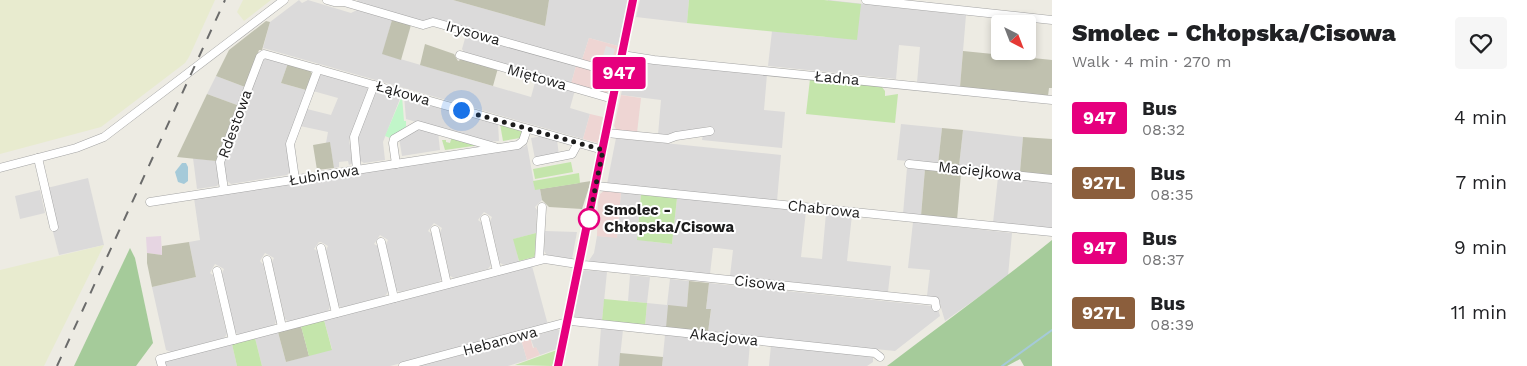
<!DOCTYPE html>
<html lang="en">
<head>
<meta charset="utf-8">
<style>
	:root { --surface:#fff; --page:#f6f6f6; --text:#202124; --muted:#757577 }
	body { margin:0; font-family:"Work Sans",sans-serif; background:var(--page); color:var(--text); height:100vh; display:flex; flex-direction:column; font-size:19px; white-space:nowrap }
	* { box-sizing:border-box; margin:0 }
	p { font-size:16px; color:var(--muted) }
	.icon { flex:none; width:28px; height:28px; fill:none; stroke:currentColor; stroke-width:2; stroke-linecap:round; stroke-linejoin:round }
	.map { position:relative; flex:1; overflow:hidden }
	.sheet { display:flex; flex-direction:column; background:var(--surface); width:475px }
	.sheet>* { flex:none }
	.badge { padding:0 10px; border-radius:4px; font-size:18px; line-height:32px }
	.needle { width:32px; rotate:138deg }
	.buttons { position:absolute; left:991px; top:15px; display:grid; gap:10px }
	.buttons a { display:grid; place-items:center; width:45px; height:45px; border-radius:5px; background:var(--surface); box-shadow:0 2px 8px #0003; font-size:25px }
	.you { position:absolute; width:25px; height:25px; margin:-12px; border:4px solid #fff; border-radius:50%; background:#1a73e8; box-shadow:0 0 0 8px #1a73e833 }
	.map>.badge { position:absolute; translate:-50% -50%; box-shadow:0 0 0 2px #fff }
	.round { display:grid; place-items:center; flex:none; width:52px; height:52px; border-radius:5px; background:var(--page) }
	.head { display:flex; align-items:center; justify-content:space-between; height:85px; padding:0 20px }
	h1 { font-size:24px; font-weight:800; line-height:38px }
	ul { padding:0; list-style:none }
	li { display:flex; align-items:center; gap:15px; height:65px; padding:0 20px }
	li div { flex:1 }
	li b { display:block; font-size:19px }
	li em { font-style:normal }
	li .badge { min-width:55px; font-weight:700; text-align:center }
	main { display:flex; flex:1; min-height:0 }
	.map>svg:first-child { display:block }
	.residential { fill:#dbdada }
	.commercial { fill:#eed5d3 }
	.industrial { fill:#e6d5e2 }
	.construction { fill:#c0c1af }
	.farmland { fill:#e8ebcf }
	.grass { fill:#c4e5ab }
	.forest { fill:#a5cb9a }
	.park { fill:#c1f6c9 }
	.parking { fill:#e1e1e1 }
	.water { fill:#a5cad9 }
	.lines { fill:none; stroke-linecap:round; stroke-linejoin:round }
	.stream { stroke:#a5cad9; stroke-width:2 }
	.minor-casing { stroke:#a4a4a4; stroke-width:9 }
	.minor { stroke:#fff; stroke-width:8 }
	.rail { stroke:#6b6b6b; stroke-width:2; stroke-dasharray:10 10; stroke-linecap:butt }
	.line-casing { stroke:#fff; stroke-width:11 }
	.line { stroke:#e6007e; stroke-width:8 }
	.walk { stroke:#1d1d1d; stroke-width:5; stroke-dasharray:0 9 }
	.stop-dot { fill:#fff; stroke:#e6007e; stroke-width:2.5 }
	.labels { text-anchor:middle; stroke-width:4; stroke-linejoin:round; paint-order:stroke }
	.street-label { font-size:15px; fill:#1d1d1d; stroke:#fff }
	.stop-label { font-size:15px; font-weight:bold; fill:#1d1d1d; stroke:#fff; text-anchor:start }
</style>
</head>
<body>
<main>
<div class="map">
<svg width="1052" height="366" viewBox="0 0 1052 366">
	<rect width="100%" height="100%" fill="#edebe3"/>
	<g class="residential">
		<polygon points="299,0 302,3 308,0 351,13 357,10 392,20 383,54 531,97 536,79 575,90 570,108 590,114 583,139 263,48 270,22"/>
		<polygon points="357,0 453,0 545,26 549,0 628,0 618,46 589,38 582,60 433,18 423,21 359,3"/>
		<polygon points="640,0 689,0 687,23 636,17"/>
		<polygon points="828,0 966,15 960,87 917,83 920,47 899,45 896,79 768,66 772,31 825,37"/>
		<polygon points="466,35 576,66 571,84 465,54 462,49"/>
		<polygon points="267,57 288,63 281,83 306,90 286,144 290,172 287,175 231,184 226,180 223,162 262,60"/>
		<polygon points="632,60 767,74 764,110 785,112 782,148 702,140 703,135 709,133 710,126 665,135 658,135 661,100 621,95 627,64"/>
		<polygon points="323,74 366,86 369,90 349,140 353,163 349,165 348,161 339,162 339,167 334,168 330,143 326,143 328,132 300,126 307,109 331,115 338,98 313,91 319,76"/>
		<polygon points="216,76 245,87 237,105 207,94"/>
		<polygon points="380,89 401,96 383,142 385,160 364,163 359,160 356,141 375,92"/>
		<polygon points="404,96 498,123 499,141 486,142 406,119"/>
		<polygon points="901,124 942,128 938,164 897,160"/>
		<polygon points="424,129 438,132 440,150 402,156 399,138 411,131"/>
		<polygon points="963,130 1023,137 1020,172 959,166"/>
		<polygon points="543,136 557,140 559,155 535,159 531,138"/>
		<polygon points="616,138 781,155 777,201 607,184"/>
		<polygon points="527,144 535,189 540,189 542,200 535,207 537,210 536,233 514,239 519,262 504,265 500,263 490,221 492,217 484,212 478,220 482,223 491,265 488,269 454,278 450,276 440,232 442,228 434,223 428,231 432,234 442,278 439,282 400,292 396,290 386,244 388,240 380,235 374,244 378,246 388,292 385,296 342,308 338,305 326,250 328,246 321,242 319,242 314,249 318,251 330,307 328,311 289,322 285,319 272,262 274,258 265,253 260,261 263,264 276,321 274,326 239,335 235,332 222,273 224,269 215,264 210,273 213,275 227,334 224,338 171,352 166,350 152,287 196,277 189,242 200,240 194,198 524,147"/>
		<polygon points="193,158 216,161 220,181 217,186 197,189"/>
		<polygon points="907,168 925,169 921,216 903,214"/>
		<polygon points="998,177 1052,183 1052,230 993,223"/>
		<polygon points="88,178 104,245 59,255 52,228 47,188"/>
		<polygon points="40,190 45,213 20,219 15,196"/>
		<polygon points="621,192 641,194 637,239 654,242 672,244 677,198 806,211 801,257 812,258 822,259 826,213 852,215 847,261 891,266 888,292 730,276 733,250 717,248 713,248 710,274 588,262 594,253 597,236 617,237"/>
		<polygon points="913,222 1012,233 1008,276 945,321 938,298 927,296 930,270 908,268"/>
		<polygon points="545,231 577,232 572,259 547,255 544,251"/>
		<polygon points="532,266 548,325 390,366 262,366 255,338 278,332 286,362 332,349 324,320"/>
		<polygon points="585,270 607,272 602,321 576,318 574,316 583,272"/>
		<polygon points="630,275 650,277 647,303 667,305 670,279 689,281 687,307 666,328 645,326 647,303 628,301"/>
		<polygon points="709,283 932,306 933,311 938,309 940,316 895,351 708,332 711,310 706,309"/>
		<polygon points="601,328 623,330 619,366 598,366"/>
		<polygon points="558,329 560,331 557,349 540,355 536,348 534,348 530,337"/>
		<polygon points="665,335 750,343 748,366 662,366"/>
		<polygon points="521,339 527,360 508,366 418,366"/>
		<polygon points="232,344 237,366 164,366 163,362"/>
		<polygon points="771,345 873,356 873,362 867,366 769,366"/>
	</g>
	<g class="commercial">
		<polygon points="589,38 618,46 615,65 609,68 582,60"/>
		<polygon points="576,66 612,76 609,91 604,94 571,84"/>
		<polygon points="621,95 641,98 637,133 617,131 614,126"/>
		<polygon points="590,114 603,117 598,143 583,139"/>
		<polygon points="605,190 621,192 617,238 597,236 598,202 600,194"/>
		<polygon points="530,337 533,348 536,347 540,355 527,360 521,339"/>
	</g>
	<polygon class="industrial" points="161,236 162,255 147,253 146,237"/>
	<g class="construction">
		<polygon points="453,0 549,0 545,26"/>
		<polygon points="392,20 411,25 401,60 382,54"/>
		<polygon points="266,21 270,22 262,50 259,50 245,87 216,76 229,50"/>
		<polygon points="425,44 454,54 458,61 464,58 498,68 493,86 420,65"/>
		<polygon points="963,51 1052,60 1052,88 1049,88 1048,96 960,87"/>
		<polygon points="288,63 310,70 312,74 306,90 281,83"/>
		<polygon points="207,94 237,105 216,161 177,157"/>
		<polygon points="942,128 963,130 959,166 938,164"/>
		<polygon points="1023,137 1052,139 1052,175 1020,172"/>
		<polygon points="330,142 334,168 317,170 313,145"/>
		<polygon points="925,169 961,173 957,220 921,216"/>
		<polygon points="591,181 582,209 549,207 542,200 540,189"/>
		<polygon points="189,242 196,277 152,287 147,263 147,253 162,255 162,246"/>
		<polygon points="689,281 709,283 706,309 711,309 708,332 666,328 668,305 687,307"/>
		<polygon points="301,326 309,356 286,362 278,332"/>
		<polygon points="620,353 663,357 662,366 619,366"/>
	</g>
	<g class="farmland">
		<polygon points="0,0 215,0 189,57 185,63 101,127 0,154"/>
		<polygon points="243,0 271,0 244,21 237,12"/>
		<polygon points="104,245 44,366 0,366 0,270"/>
	</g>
	<g class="grass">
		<polygon points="689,0 824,0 861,4 857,40 687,23"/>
		<polygon points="810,79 881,86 885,91 885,96 898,94 895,123 806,114"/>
		<polygon points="500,124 522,131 523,133 520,138 503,141"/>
		<polygon points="452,136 480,145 445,150 442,140 446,140 446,142 450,143"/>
		<polygon points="571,162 573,172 535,179 533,169"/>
		<polygon points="579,173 580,183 535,190 533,181"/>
		<polygon points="641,194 677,198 672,244 637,240"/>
		<polygon points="536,233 535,254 534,257 519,261 513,239"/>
		<polygon points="604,299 647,303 645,326 602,321"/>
		<polygon points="324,320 332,350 309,356 301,326"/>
		<polygon points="255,338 262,366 237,366 232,344"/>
		<polygon points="557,350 552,366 514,365 515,365"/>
	</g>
	<g class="forest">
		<path d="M1052 240V366H1024L1020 359 1007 366H887C942 324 998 284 1052 240Z"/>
		<polygon points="130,248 135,258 153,343 136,366 74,366"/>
	</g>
	<polygon class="park" points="402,96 404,121 406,121 406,127 390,138 385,136"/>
	<g class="parking">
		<polygon points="606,46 615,49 610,67 590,61 591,57 602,59"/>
		<polygon points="599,72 608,74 603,93 594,91"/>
	</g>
	<polygon class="water" points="182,163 186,163 188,167 188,181 184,184 178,182 175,172"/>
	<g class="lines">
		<polyline class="stream" points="1002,366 1052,330"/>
		<defs>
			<g id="minor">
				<polyline points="327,0 334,2 344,2 423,25 433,22 619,74"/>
				<polyline points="866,0 1052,20"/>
				<polyline points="460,55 613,99"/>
				<polyline points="622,55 654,60 1052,100"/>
				<polyline points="607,133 668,139 676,136 710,131"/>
				<polyline points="38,158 54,227"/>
				<polyline points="537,161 572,154 578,143"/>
				<polyline points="396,164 393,143 394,139 418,125 495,147"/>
				<polyline points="909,164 1052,179"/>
				<polyline points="0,168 76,148 104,137 284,0"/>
				<polyline points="357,170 354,137 374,85"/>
				<polyline points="295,179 290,144 318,69"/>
				<polyline points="596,186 1052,232"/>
				<polyline points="224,190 220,162 260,57 264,54 603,150"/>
				<polyline points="150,202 518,145 523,141 527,129"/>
				<polyline points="485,219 497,271"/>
				<polyline points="435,230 447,284"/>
				<polyline points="381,242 394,298"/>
				<polyline points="321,248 336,313"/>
				<polyline points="539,259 542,207"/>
				<polyline points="267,260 282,327"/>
				<polyline points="217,271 233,340"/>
				<polyline points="162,366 160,359 545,259 584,265 935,301 936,307"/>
				<polyline points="403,366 571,321 875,353 880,357"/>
				<polyline points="558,366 633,0"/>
			</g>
		</defs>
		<use href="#minor" class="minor-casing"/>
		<use href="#minor" class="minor"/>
		<polyline class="rail" points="57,366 225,0"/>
	</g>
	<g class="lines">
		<defs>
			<polyline id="line" points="558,366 633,0"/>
		</defs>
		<use href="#line" class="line-casing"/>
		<use href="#line" class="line"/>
		<polyline class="walk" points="461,110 603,150 588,224 589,219"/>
	</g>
	<circle class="stop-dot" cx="589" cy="219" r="10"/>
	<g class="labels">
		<g class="street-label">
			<text transform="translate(473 33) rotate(16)" y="5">Irysowa</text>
			<text transform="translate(537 77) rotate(16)" y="5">Miętowa</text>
			<text transform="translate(837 78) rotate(5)" y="5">Ładna</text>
			<text transform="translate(403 93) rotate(16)" y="5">Łąkowa</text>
			<text transform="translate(235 124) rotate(-70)" y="5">Rdestowa</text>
			<text transform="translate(980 171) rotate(6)" y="5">Maciejkowa</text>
			<text transform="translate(324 175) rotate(-9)" y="5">Łubinowa</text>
			<text transform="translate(824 209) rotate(6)" y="5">Chabrowa</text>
			<text transform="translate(760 283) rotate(6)" y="5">Cisowa</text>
			<text transform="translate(724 337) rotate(6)" y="5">Akacjowa</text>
			<text transform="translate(500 341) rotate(-15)" y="5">Hebanowa</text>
		</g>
		<g class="stop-label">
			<text x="604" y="215">Smolec -<tspan x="604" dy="17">Chłopska/Cisowa</tspan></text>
		</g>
	</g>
</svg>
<div class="buttons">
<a><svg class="needle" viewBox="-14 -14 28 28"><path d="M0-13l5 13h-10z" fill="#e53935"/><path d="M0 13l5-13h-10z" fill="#757577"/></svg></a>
</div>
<div class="you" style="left:461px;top:110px"></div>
<b class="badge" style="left:619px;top:73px;background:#e6007e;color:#fff">947</b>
</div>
<section class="sheet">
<div class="head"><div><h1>Smolec - Chłopska/Cisowa</h1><p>Walk · 4 min · 270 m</p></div><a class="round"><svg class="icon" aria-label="heart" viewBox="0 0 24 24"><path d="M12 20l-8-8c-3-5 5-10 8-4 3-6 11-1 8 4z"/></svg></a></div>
<ul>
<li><span class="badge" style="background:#e6007e;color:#fff">947</span><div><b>Bus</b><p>08:32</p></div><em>4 min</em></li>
<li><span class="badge" style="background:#8b5e3c;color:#fff">927L</span><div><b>Bus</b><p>08:35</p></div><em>7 min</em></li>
<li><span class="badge" style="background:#e6007e;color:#fff">947</span><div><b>Bus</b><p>08:37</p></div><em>9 min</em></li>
<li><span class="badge" style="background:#8b5e3c;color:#fff">927L</span><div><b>Bus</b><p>08:39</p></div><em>11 min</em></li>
</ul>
</section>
</main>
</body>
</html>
